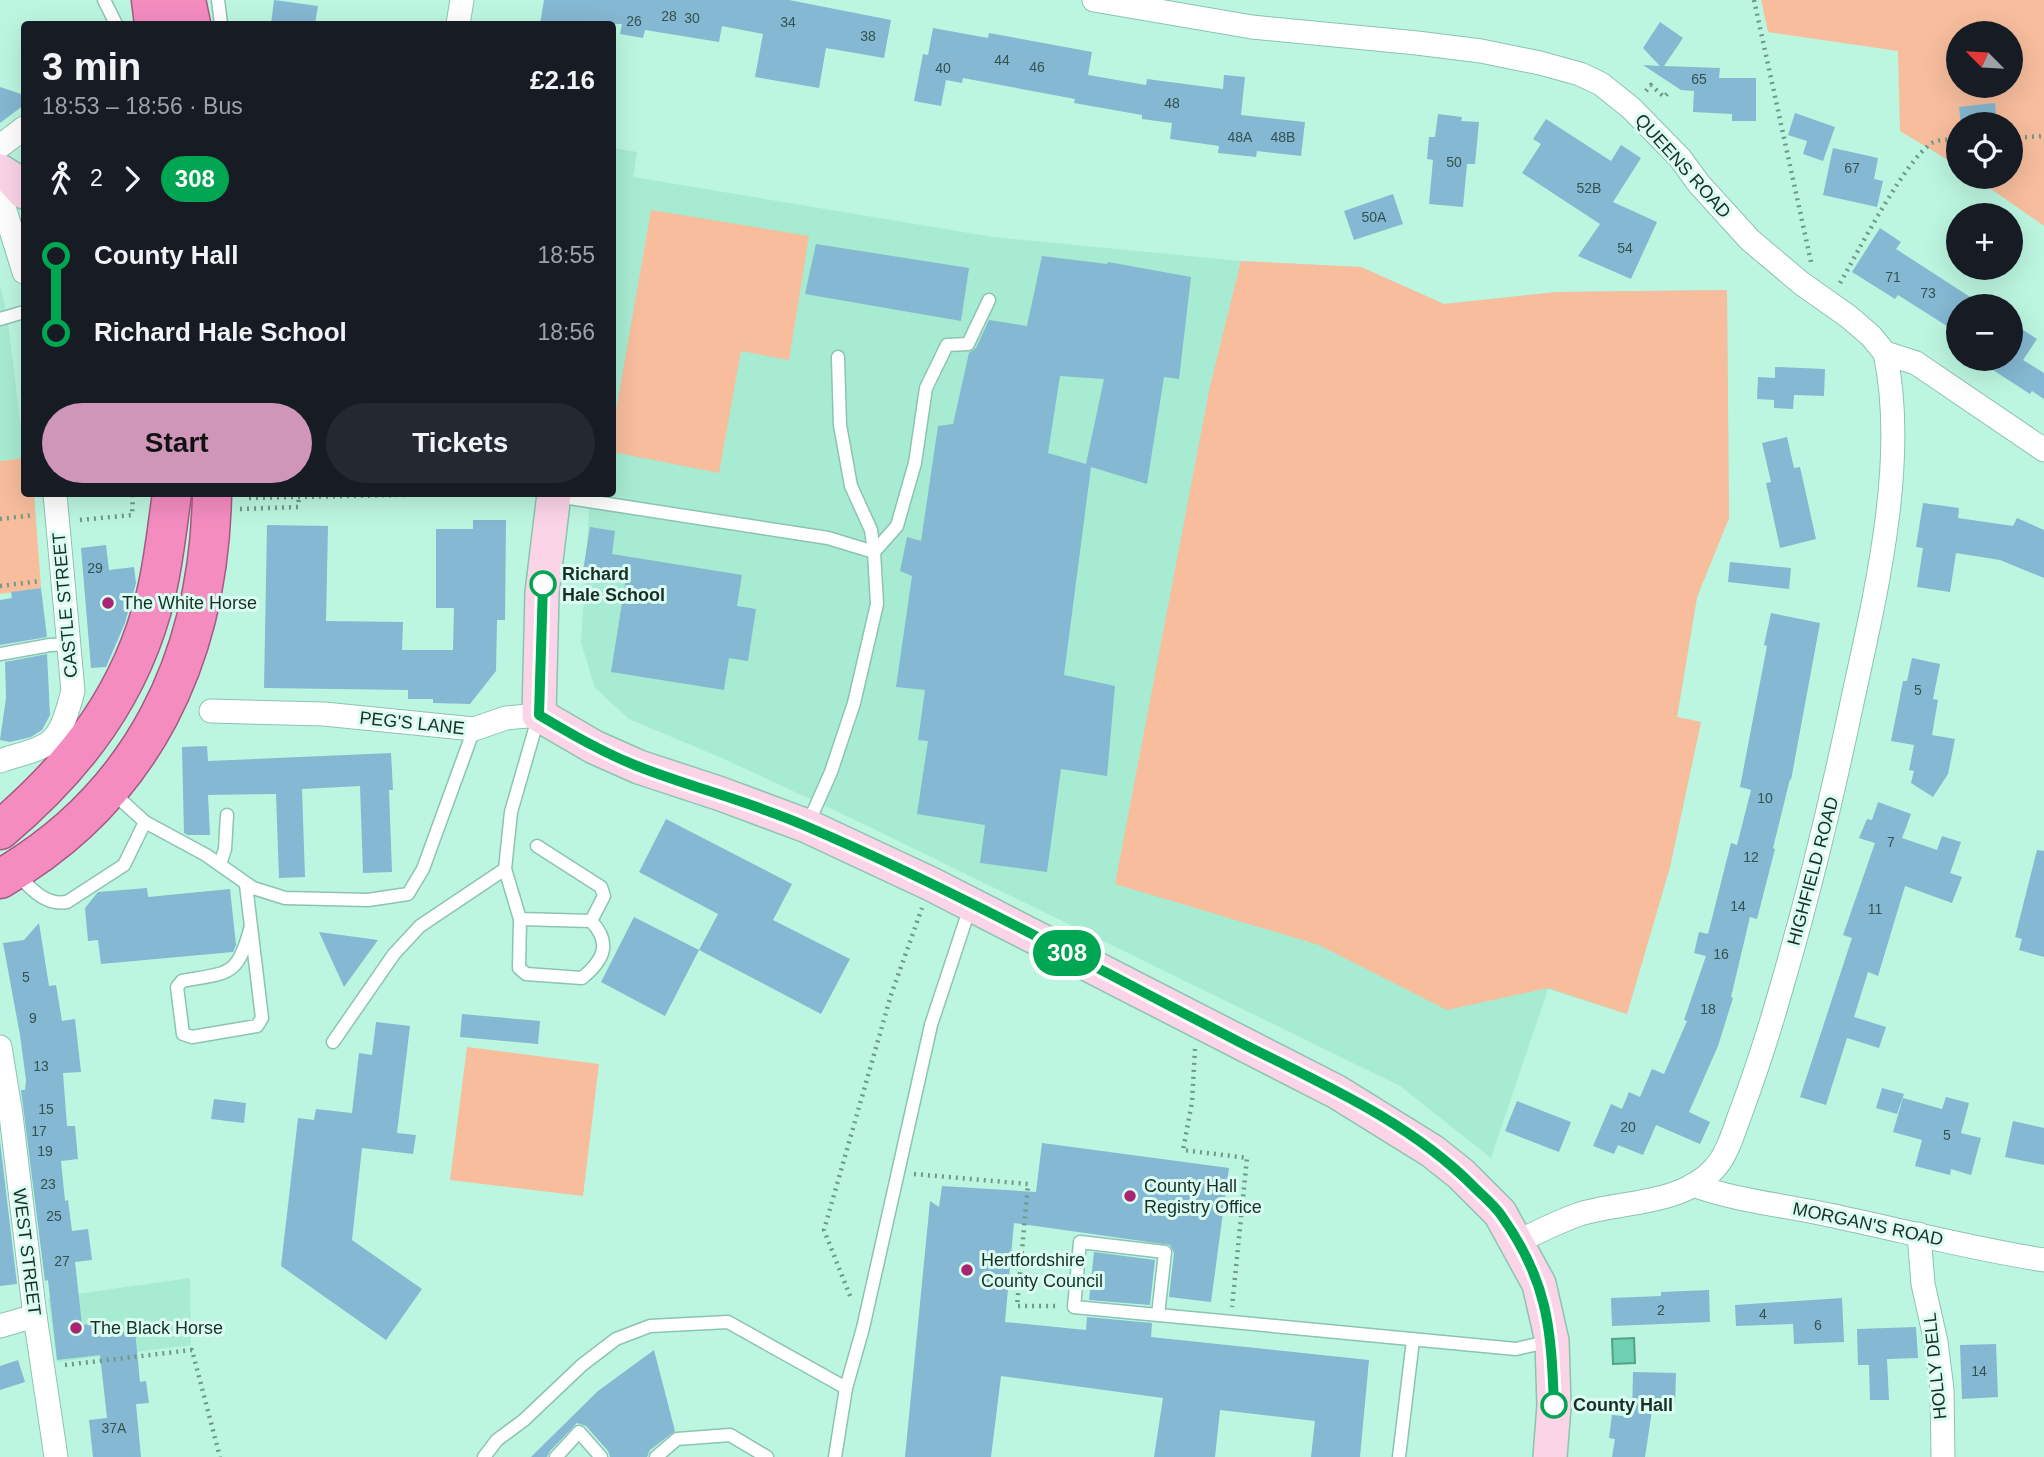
<!DOCTYPE html>
<html lang="en">
<head>
<meta charset="utf-8">
<style>
	:root { --surface:#171b24; --page:#242831; --text:#f1f3f6; --muted:#9ea1a6; --accent:#d096ba }
	body { margin:0; font-family:Helvetica,sans-serif; background:var(--page); color:var(--text); height:100vh; display:flex; flex-direction:column; font-size:26px; white-space:nowrap }
	* { box-sizing:border-box; margin:0 }
	p { font-size:23px; color:var(--muted) }
	.icon { flex:none; width:38px; height:38px; fill:none; stroke:currentColor; stroke-width:2; stroke-linecap:round; stroke-linejoin:round }
	.map { position:relative; flex:1; overflow:hidden }
	.sheet { position:absolute; left:21px; top:21px; width:595px; height:476px; display:flex; flex-direction:column; background:var(--surface); border-radius:7px; box-shadow:0 7px 28px #0002 }
	.sheet>* { flex:none }
	.badge { padding:0 14px; border-radius:23px; font-size:24px; line-height:46px }
	.needle { width:46px; rotate:294deg }
	.tools { position:absolute; left:1946px; top:21px; display:grid; gap:14px }
	.tools a { display:grid; place-items:center; width:77px; height:77px; border-radius:50%; background:var(--surface); box-shadow:0 7px 28px #0002; font-size:35px }
	.map>.badge { position:absolute; translate:-50% -50%; box-shadow:0 0 0 4px #fff }
	.legs { display:flex; align-items:center; gap:10px; height:77px; padding:0 21px; font-size:23px }
	.legs p { margin-inline-start:auto }
	.summary { display:flex; align-items:center; justify-content:space-between; height:119px; padding:0 21px }
	h1 { font-size:38px; font-weight:700; line-height:52px }
	.button { display:flex; gap:14px; margin-top:auto; padding:14px 21px }
	.button a { flex:1; height:80px; border-radius:42px; background:var(--accent); color:#111; font-size:28px; font-weight:700; line-height:80px; text-align:center }
	.button a+a { background:var(--page); color:var(--text) }
	ul { padding:0 21px; list-style:none }
	li { display:flex; align-items:center; gap:24px; height:77px; font-size:26px }
	li i { display:grid; place-items:center; width:10px; height:100%; margin:0 9px; background:currentColor }
	li i::after { content:''; width:18px; height:18px; margin:-9px; border:5px solid; border-radius:50%; background:var(--surface) }
	li p { margin-inline-start:auto }
	li:first-child i { background:linear-gradient(#0000 50%,currentColor 0) }
	li:last-child i { background:linear-gradient(currentColor 50%,#0000 0) }
	.map>svg:first-child { display:block }
	.built { fill:#a8ebd3 }
	.green { fill:#f7bd9d; fill-rule:evenodd }
	.water { fill:#6ed1b2; stroke:#54a189; stroke-width:2 }
	.building { fill:#85b8d2; fill-rule:evenodd }
	.lines { fill:none; stroke-linecap:round; stroke-linejoin:round }
	.service-casing { stroke:#8bc4b0; stroke-width:15 }
	.minor-casing { stroke:#8bc4b0; stroke-width:25 }
	.secondary-casing { stroke:#8bc4b0; stroke-width:36 }
	.trunk-casing { stroke:#a55981; stroke-width:41 }
	.path { stroke:#6f9889; stroke-width:4.5; stroke-dasharray:2 5; stroke-linecap:butt }
	.service { stroke:#fff; stroke-width:12 }
	.minor { stroke:#fff; stroke-width:23 }
	.secondary { stroke:#fbd4e8; stroke-width:33 }
	.trunk { stroke:#f48cc0; stroke-width:38 }
	.line-1-casing { stroke:#fff; stroke-width:16 }
	.line-1 { stroke:#00a651; stroke-width:10 }
	.stop-1-dot { fill:#fff; stroke:#00a651; stroke-width:3.5 }
	.poi-dot { fill:#a82571; stroke:#dbfdf1; stroke-width:2.5 }
	.labels { text-anchor:middle; stroke-width:6; stroke-linejoin:round; paint-order:stroke }
	.number-label { font-size:14px; fill:#345252 }
	.street-label { font-size:18px; fill:#193028; stroke:#dbfdf1 }
	.stop-label { font-size:18px; font-weight:bold; fill:#193028; stroke:#dbfdf1; text-anchor:start }
	.poi-label { font-size:18px; fill:#193028; stroke:#dbfdf1; text-anchor:start }
</style>
</head>
<body>
<div class="map">
<svg width="2044" height="1457" viewBox="0 0 2044 1457">
	<rect width="100%" height="100%" fill="#bcf6e1"/>
	<g class="built">
		<polygon points="613,148 637,152 633,177 993,237 1241,261 1361,267 1444,304 1557,292 1727,290 1729,518 1697,597 1677,717 1701,722 1670,867 1627,1014 1548,989 1491,1158 1400,1086 853,819 724,759 629,719 595,688 581,643 590,494 612,494"/>
		<polygon points="0,285 7,315 24,453 24,458 0,461"/>
		<polygon points="190,1278 191,1345 57,1362 48,1298"/>
	</g>
	<g class="green">
		<path d="M1761 0H2044V226L1974 177H2011V124H1958V166L1900 131 1898 51 1768 32ZM1958 33H2011V86H1958Z"/>
		<polygon points="651,210 809,236 789,360 741,351 719,473 613,452 613,428"/>
		<polygon points="1241,261 1361,267 1444,304 1557,292 1727,290 1729,518 1697,597 1677,717 1701,722 1670,867 1627,1014 1548,988 1447,1010 1319,945 1115,884 1210,386"/>
		<polygon points="24,458 24,494 34,494 41,588 0,594 0,461"/>
		<polygon points="467,1047 599,1064 583,1196 450,1180"/>
	</g>
	<polygon class="water" points="1634,1338 1635,1363 1613,1364 1612,1339"/>
	<g class="building">
		<polygon points="274,0 318,6 315,24 271,24"/>
		<polygon points="544,0 789,0 891,20 884,58 826,48 819,88 755,77 763,34 722,26 719,42 645,30 643,38 620,34 622,24 540,24"/>
		<polygon points="1660,22 1683,38 1664,66 1720,68 1719,78 1756,78 1756,121 1732,121 1732,114 1693,112 1694,91 1681,90 1643,65 1660,66 1643,48"/>
		<polygon points="933,28 988,38 989,33 1092,52 1088,75 1146,85 1147,79 1223,89 1224,75 1245,77 1241,115 1305,122 1301,156 1257,151 1256,157 1218,153 1219,146 1170,139 1172,123 1142,119 1142,115 1074,103 1075,99 963,78 962,83 946,80 941,106 914,101 923,54 928,55"/>
		<polygon points="0,87 24,95 24,105 0,123"/>
		<polygon points="1995,103 1997,123 1961,124 1959,107"/>
		<polygon points="1795,113 1835,127 1823,161 1803,154 1807,141 1788,135"/>
		<polygon points="1438,114 1462,117 1461,121 1479,122 1475,164 1467,164 1463,207 1429,204 1433,160 1427,159 1429,137 1435,137"/>
		<polygon points="1546,119 1611,161 1621,145 1641,158 1613,202 1657,222 1631,279 1578,256 1600,224 1522,173 1541,144 1533,139"/>
		<polygon points="1833,148 1878,158 1874,179 1883,181 1877,207 1823,195"/>
		<polygon points="1393,194 1403,224 1354,240 1344,211"/>
		<polygon points="1880,228 1901,242 1896,249 1984,306 1958,306 1958,333 1898,295 1895,299 1852,272"/>
		<polygon points="816,244 969,268 961,321 805,294"/>
		<path d="M1042 256 1107 264 1108 262 1191 277 1179 379 1164 377 1147 484 1091 467 1064 675 1115 686 1107 776 1061 769 1047 872 980 863 985 825 917 814 928 741 918 740 925 690 896 687 912 576 900 571 907 537 921 541 938 426 953 424 969 353 976 348 989 320 1027 326ZM1060 376 1104 379 1086 464 1048 453Z"/>
		<polygon points="2011,322 2037,339 2023,360 2044,373 2044,399 2032,391 2030,394 1976,359 2011,359"/>
		<polygon points="1775,367 1825,369 1824,396 1794,395 1793,409 1774,408 1774,400 1757,399 1758,377 1775,378"/>
		<polygon points="1787,437 1794,468 1800,467 1816,539 1780,548 1766,483 1771,482 1762,443"/>
		<polygon points="1923,503 1959,508 1958,518 2013,526 2017,518 2044,530 2044,578 2000,560 1956,553 1950,592 1917,587 1923,548 1916,547"/>
		<polygon points="473,520 506,520 505,620 497,620 496,671 470,704 433,703 433,699 408,699 408,690 264,688 267,525 328,526 326,621 403,622 402,650 453,650 454,608 436,608 436,529 473,529"/>
		<polygon points="590,527 615,531 612,554 742,575 737,606 756,609 748,661 729,658 724,690 611,672 626,578 583,571"/>
		<polygon points="106,545 109,570 134,567 136,583 125,623 106,667 91,668 81,548"/>
		<polygon points="1730,562 1791,568 1789,589 1728,582"/>
		<polygon points="41,588 47,637 0,645 0,600 12,598 11,592"/>
		<polygon points="1771,613 1820,623 1791,780 1790,779 1773,848 1775,849 1757,919 1750,917 1731,997 1733,998 1718,1046 1689,1112 1710,1122 1700,1144 1656,1125 1643,1155 1618,1145 1614,1154 1593,1146 1611,1104 1622,1109 1629,1092 1640,1097 1652,1069 1664,1074 1687,1021 1684,1020 1706,956 1694,953 1699,932 1708,934 1731,843 1737,845 1751,790 1740,787 1767,646 1764,645"/>
		<polygon points="47,654 50,715 42,730 31,737 10,742 0,740 6,698 5,662"/>
		<polygon points="1912,658 1940,664 1933,699 1938,700 1932,735 1955,739 1948,774 1933,797 1911,783 1914,771 1909,770 1914,745 1891,741 1903,681 1907,681"/>
		<polygon points="207,746 208,761 391,753 393,790 389,790 392,872 363,873 360,786 302,789 305,877 279,878 276,794 208,795 210,835 188,835 184,833 182,747"/>
		<polygon points="1878,802 1911,814 1902,838 1937,850 1942,836 1961,842 1950,873 1962,877 1952,903 1905,886 1878,976 1868,972 1854,1017 1886,1027 1879,1048 1847,1038 1826,1105 1800,1097 1852,938 1843,935 1875,843 1859,838 1867,819 1872,820"/>
		<polygon points="666,819 792,884 773,920 850,959 821,1014 699,950 718,914 639,872"/>
		<polygon points="2037,850 2044,851 2044,957 2019,950 2022,939 2015,937"/>
		<polygon points="147,888 148,897 230,889 236,945 233,952 101,964 98,940 88,941 85,908 98,892"/>
		<polygon points="634,917 699,950 665,1016 601,982"/>
		<polygon points="39,923 49,986 56,985 62,1021 75,1019 81,1072 63,1073 67,1126 75,1126 78,1159 61,1161 65,1201 68,1200 72,1231 88,1229 92,1260 75,1262 82,1325 98,1323 99,1335 135,1331 140,1382 146,1381 149,1403 136,1404 141,1457 93,1457 89,1420 107,1418 100,1355 57,1360 48,1280 45,1281 21,1090 25,1090 26,1080 20,1035 3,943 24,940"/>
		<polygon points="319,932 378,940 344,987"/>
		<polygon points="462,1014 540,1021 538,1044 460,1037"/>
		<polygon points="376,1022 410,1026 397,1133 416,1135 413,1154 362,1148 352,1240 422,1289 386,1340 281,1266 298,1118 314,1120 316,1109 352,1113 359,1053 372,1055"/>
		<polygon points="1882,1088 1904,1094 1897,1114 1876,1108"/>
		<polygon points="1946,1097 1969,1103 1961,1133 1981,1138 1971,1175 1951,1169 1950,1175 1915,1166 1922,1140 1893,1132 1903,1098 1942,1109"/>
		<polygon points="214,1099 246,1103 244,1123 211,1119"/>
		<polygon points="1517,1101 1571,1122 1559,1152 1505,1131"/>
		<polygon points="2013,1121 2044,1128 2044,1165 2005,1157"/>
		<polygon points="0,1141 17,1284 0,1286"/>
		<polygon points="1042,1143 1229,1168 1211,1302 1169,1297 1174,1253 1170,1245 1014,1223 1005,1322 1086,1330 1087,1317 1152,1323 1151,1337 1369,1360 1360,1457 1311,1457 1315,1421 1220,1410 1215,1457 1154,1457 1163,1398 1001,1376 991,1457 905,1457 930,1201 939,1207 942,1186 1036,1192"/>
		<polygon points="1094,1252 1155,1260 1150,1305 1089,1300"/>
		<polygon points="1709,1290 1710,1322 1612,1326 1611,1298 1661,1296 1661,1292"/>
		<polygon points="1842,1298 1844,1342 1794,1344 1793,1324 1736,1326 1735,1305"/>
		<polygon points="1916,1327 1918,1358 1887,1359 1889,1400 1870,1400 1869,1365 1858,1365 1857,1329"/>
		<polygon points="1996,1344 1998,1397 1962,1399 1960,1345"/>
		<polygon points="654,1350 675,1431 650,1450 647,1457 610,1457 608,1451 586,1426 577,1423 550,1451 547,1457 531,1457 598,1391"/>
		<polygon points="18,1360 25,1382 0,1390 0,1366"/>
		<polygon points="1633,1372 1676,1373 1675,1405 1653,1404 1645,1457 1612,1457 1615,1439 1609,1438 1612,1415 1632,1417"/>
	</g>
	<g class="lines">
		<defs>
			<g id="service">
				<polyline points="104,0 116,24"/>
				<polyline points="218,0 221,24"/>
				<polyline points="0,319 24,312"/>
				<polyline points="838,357 840,425 851,486 871,530 874,552"/>
				<polyline points="556,496 828,538 874,552 877,604 854,703 831,772 807,826"/>
				<polyline points="874,552 897,526 915,463 926,388 947,345 968,344 989,300"/>
				<polyline points="0,654 50,645 70,644"/>
				<polyline points="110,790 145,822 206,855 253,888 285,898 368,900 408,894 423,869 474,729"/>
				<polyline points="537,846 601,887 604,896 591,921"/>
				<polyline points="220,864 225,849 227,815"/>
				<path d="M505 869 520 919 591 921C612 943 604 960 582 978L526 974 519 968 520 919"/>
				<path d="M15 872C29 887 45 906 67 902L124 865 145 822"/>
				<path d="M246 885 262 1018 257 1026 192 1037 183 1034 177 987 182 981C231 972 237 977 251 926"/>
				<polyline points="333,1042 394,954 420,926 505,869 511,812 539,715"/>
				<polyline points="1158,1315 1165,1252 1080,1242 1074,1307 1516,1349 1551,1341"/>
				<polyline points="484,1457 497,1440 524,1420 582,1365 616,1339 650,1326 728,1322 846,1388"/>
				<polyline points="556,1457 579,1432 601,1457"/>
				<polyline points="656,1457 677,1439 730,1435 767,1457"/>
				<polyline points="835,1457 846,1388 863,1328 931,1025 971,904"/>
				<polyline points="1399,1457 1413,1340"/>
			</g>
			<g id="minor">
				<polyline points="1094,0 1252,27 1417,43 1481,51 1540,63 1580,74 1601,84 1631,108 1680,158 1699,184 1750,240 1801,283 1849,317 1871,336 1885,353 1916,363 2044,450"/>
				<polyline points="458,24 462,0"/>
				<polyline points="0,146 24,128"/>
				<polyline points="11,178 4,193 3,204 24,272"/>
				<polyline points="211,711 324,714 474,729 506,718 539,715"/>
				<path d="M0 761C15 755 33 753 47 744 63 734 68 708 73 691L55 494"/>
				<polyline points="0,1047 11,1115 35,1316 56,1457"/>
				<path d="M1693 1185C1737 1201 1783 1205 1829 1215 1901 1230 1972 1249 2044 1260"/>
				<polyline points="1919,1234 1923,1284 1936,1342 1942,1389 1943,1457"/>
				<path d="M1517 1242C1538 1232 1559 1221 1580 1214 1623 1201 1681 1205 1714 1169 1728 1154 1734 1130 1741 1112 1755 1074 1768 1035 1779 996 1808 898 1832 798 1853 698 1876 593 1908 459 1885 353"/>
				<polyline points="0,1326 35,1316"/>
			</g>
			<g id="secondary">
				<polyline points="0,171 11,178 24,192"/>
				<polyline points="554,494 542,593 539,715 594,747 639,767 721,794 807,826 931,884 1337,1092 1432,1151 1461,1174 1500,1213 1539,1284 1552,1341 1554,1406 1550,1457"/>
			</g>
			<g id="trunk">
				<polyline points="151,0 154,24"/>
				<polyline points="186,0 191,24"/>
				<path d="M0 830C77 765 132 693 156 594 164 561 167 527 172 494"/>
				<path d="M0 879C144 796 209 656 212 494"/>
			</g>
		</defs>
		<use href="#service" class="service-casing"/>
		<use href="#minor" class="minor-casing"/>
		<use href="#secondary" class="secondary-casing"/>
		<use href="#trunk" class="trunk-casing"/>
		<g class="path">
			<polyline points="1754,0 1811,262"/>
			<polyline points="1646,91 1651,85 1664,97 1668,93"/>
			<polyline points="2011,138 2044,136"/>
			<path d="M1840 283C1858 252 1905 160 1932 143 1939 139 1950 140 1958 139"/>
			<polyline points="246,494 246,498 452,494"/>
			<polyline points="240,509 298,507 299,496"/>
			<polyline points="0,519 34,515"/>
			<polyline points="80,520 132,515 133,494"/>
			<polyline points="0,586 41,581"/>
			<polyline points="1195,1049 1192,1102 1183,1150 1247,1158 1232,1307"/>
			<polyline points="914,1174 1028,1184 1017,1306 1059,1306"/>
			<polyline points="850,1296 824,1230 891,995 922,908"/>
			<polyline points="65,1365 192,1350 220,1457"/>
		</g>
		<use href="#service" class="service"/>
		<use href="#minor" class="minor"/>
		<use href="#secondary" class="secondary"/>
		<use href="#trunk" class="trunk"/>
	</g>
	<g class="lines">
		<defs>
			<path id="line-1" d="M543 584 539 715C571 734 602 752 637 766 693 788 752 802 808 827 959 892 1103 972 1249 1047 1327 1086 1412 1124 1474 1187 1483 1196 1494 1205 1501 1215 1548 1281 1551 1327 1554 1405"/>
		</defs>
		<use href="#line-1" class="line-1-casing"/>
		<use href="#line-1" class="line-1"/>
	</g>
	<g class="stop-1-dot">
		<circle cx="543" cy="584" r="12"/>
		<circle cx="1554" cy="1405" r="12"/>
	</g>
	<g class="poi-dot">
		<circle cx="108" cy="603" r="7"/>
		<circle cx="1130" cy="1196" r="7"/>
		<circle cx="967" cy="1270" r="7"/>
		<circle cx="76" cy="1328" r="7"/>
	</g>
	<g class="labels">
		<g class="number-label">
			<text x="669" y="21">28</text>
			<text x="692" y="23">30</text>
			<text x="634" y="26">26</text>
			<text x="788" y="27">34</text>
			<text x="868" y="41">38</text>
			<text x="1002" y="65">44</text>
			<text x="1037" y="72">46</text>
			<text x="943" y="73">40</text>
			<text x="1699" y="84">65</text>
			<text x="1172" y="108">48</text>
			<text x="1240" y="142">48A</text>
			<text x="1283" y="142">48B</text>
			<text x="1454" y="167">50</text>
			<text x="1852" y="173">67</text>
			<text x="1589" y="193">52B</text>
			<text x="1374" y="222">50A</text>
			<text x="1625" y="253">54</text>
			<text x="1893" y="282">71</text>
			<text x="1928" y="298">73</text>
			<text x="95" y="573">29</text>
			<text x="1918" y="695">5</text>
			<text x="1765" y="803">10</text>
			<text x="1891" y="847">7</text>
			<text x="1751" y="862">12</text>
			<text x="1738" y="911">14</text>
			<text x="1875" y="914">11</text>
			<text x="1721" y="959">16</text>
			<text x="26" y="982">5</text>
			<text x="1708" y="1014">18</text>
			<text x="33" y="1023">9</text>
			<text x="41" y="1071">13</text>
			<text x="46" y="1114">15</text>
			<text x="1628" y="1132">20</text>
			<text x="39" y="1136">17</text>
			<text x="1947" y="1140">5</text>
			<text x="45" y="1156">19</text>
			<text x="48" y="1189">23</text>
			<text x="54" y="1221">25</text>
			<text x="62" y="1266">27</text>
			<text x="1661" y="1315">2</text>
			<text x="1763" y="1319">4</text>
			<text x="1818" y="1330">6</text>
			<text x="1979" y="1376">14</text>
			<text x="114" y="1433">37A</text>
		</g>
		<g class="street-label">
			<text transform="translate(1683 166) rotate(48)" y="6">QUEENS ROAD</text>
			<text transform="translate(65 605) rotate(-95)" y="6">CASTLE STREET</text>
			<text transform="translate(412 723) rotate(6)" y="6">PEG'S LANE</text>
			<text transform="translate(1813 871) rotate(-75)" y="6">HIGHFIELD ROAD</text>
			<text transform="translate(1868 1224) rotate(12)" y="6">MORGAN'S ROAD</text>
			<text transform="translate(27 1252) rotate(83)" y="6">WEST STREET</text>
			<text transform="translate(1935 1366) rotate(-96)" y="6">HOLLY DELL</text>
		</g>
		<g class="stop-label">
			<text x="562" y="580">Richard<tspan x="562" dy="21">Hale School</tspan></text>
			<text x="1573" y="1411">County Hall</text>
		</g>
		<g class="poi-label">
			<text x="122" y="609">The White Horse</text>
			<text x="1144" y="1192">County Hall<tspan x="1144" dy="21">Registry Office</tspan></text>
			<text x="981" y="1266">Hertfordshire<tspan x="981" dy="21">County Council</tspan></text>
			<text x="90" y="1334">The Black Horse</text>
		</g>
	</g>
</svg>
<div class="tools">
<a><svg class="needle" viewBox="-14 -14 28 28"><path d="M0-13l5 13h-10z" fill="#e53935"/><path d="M0 13l5-13h-10z" fill="#9ea1a6"/></svg></a>
<a><svg class="icon" aria-label="locate" viewBox="0 0 24 24"><circle cx="12" cy="12" r="6"/><path d="M12 2v4M12 18v4M2 12h4M18 12h4"/></svg></a>
<a>+</a>
<a>−</a>
</div>
<b class="badge" style="left:1067px;top:953px;background:#00a651;color:#fff">308</b>
<section class="sheet">
<div class="summary"><div><h1>3 min</h1><p>18:53 – 18:56 · Bus</p></div><b>£2.16</b></div>
<div class="legs"><svg class="icon" aria-label="walk" viewBox="0 0 24 24"><circle cx="13" cy="4" r="2"/><path d="M13 8l-2 6 4 7M11 14l-3 7M7 12l3-4h3l4 4"/></svg>2<svg class="icon" aria-label="forward" viewBox="0 0 24 24"><path d="M9 5l7 7-7 7"/></svg><b class="badge" style="background:#00a651;color:#fff">308</b></div>
<ul>
<li><i style="color:#00a651"></i><b>County Hall</b><p>18:55</p></li>
<li><i style="color:#00a651"></i><b>Richard Hale School</b><p>18:56</p></li>
</ul>
<div class="button"><a>Start</a><a>Tickets</a></div>
</section>
</div>
</body>
</html>
